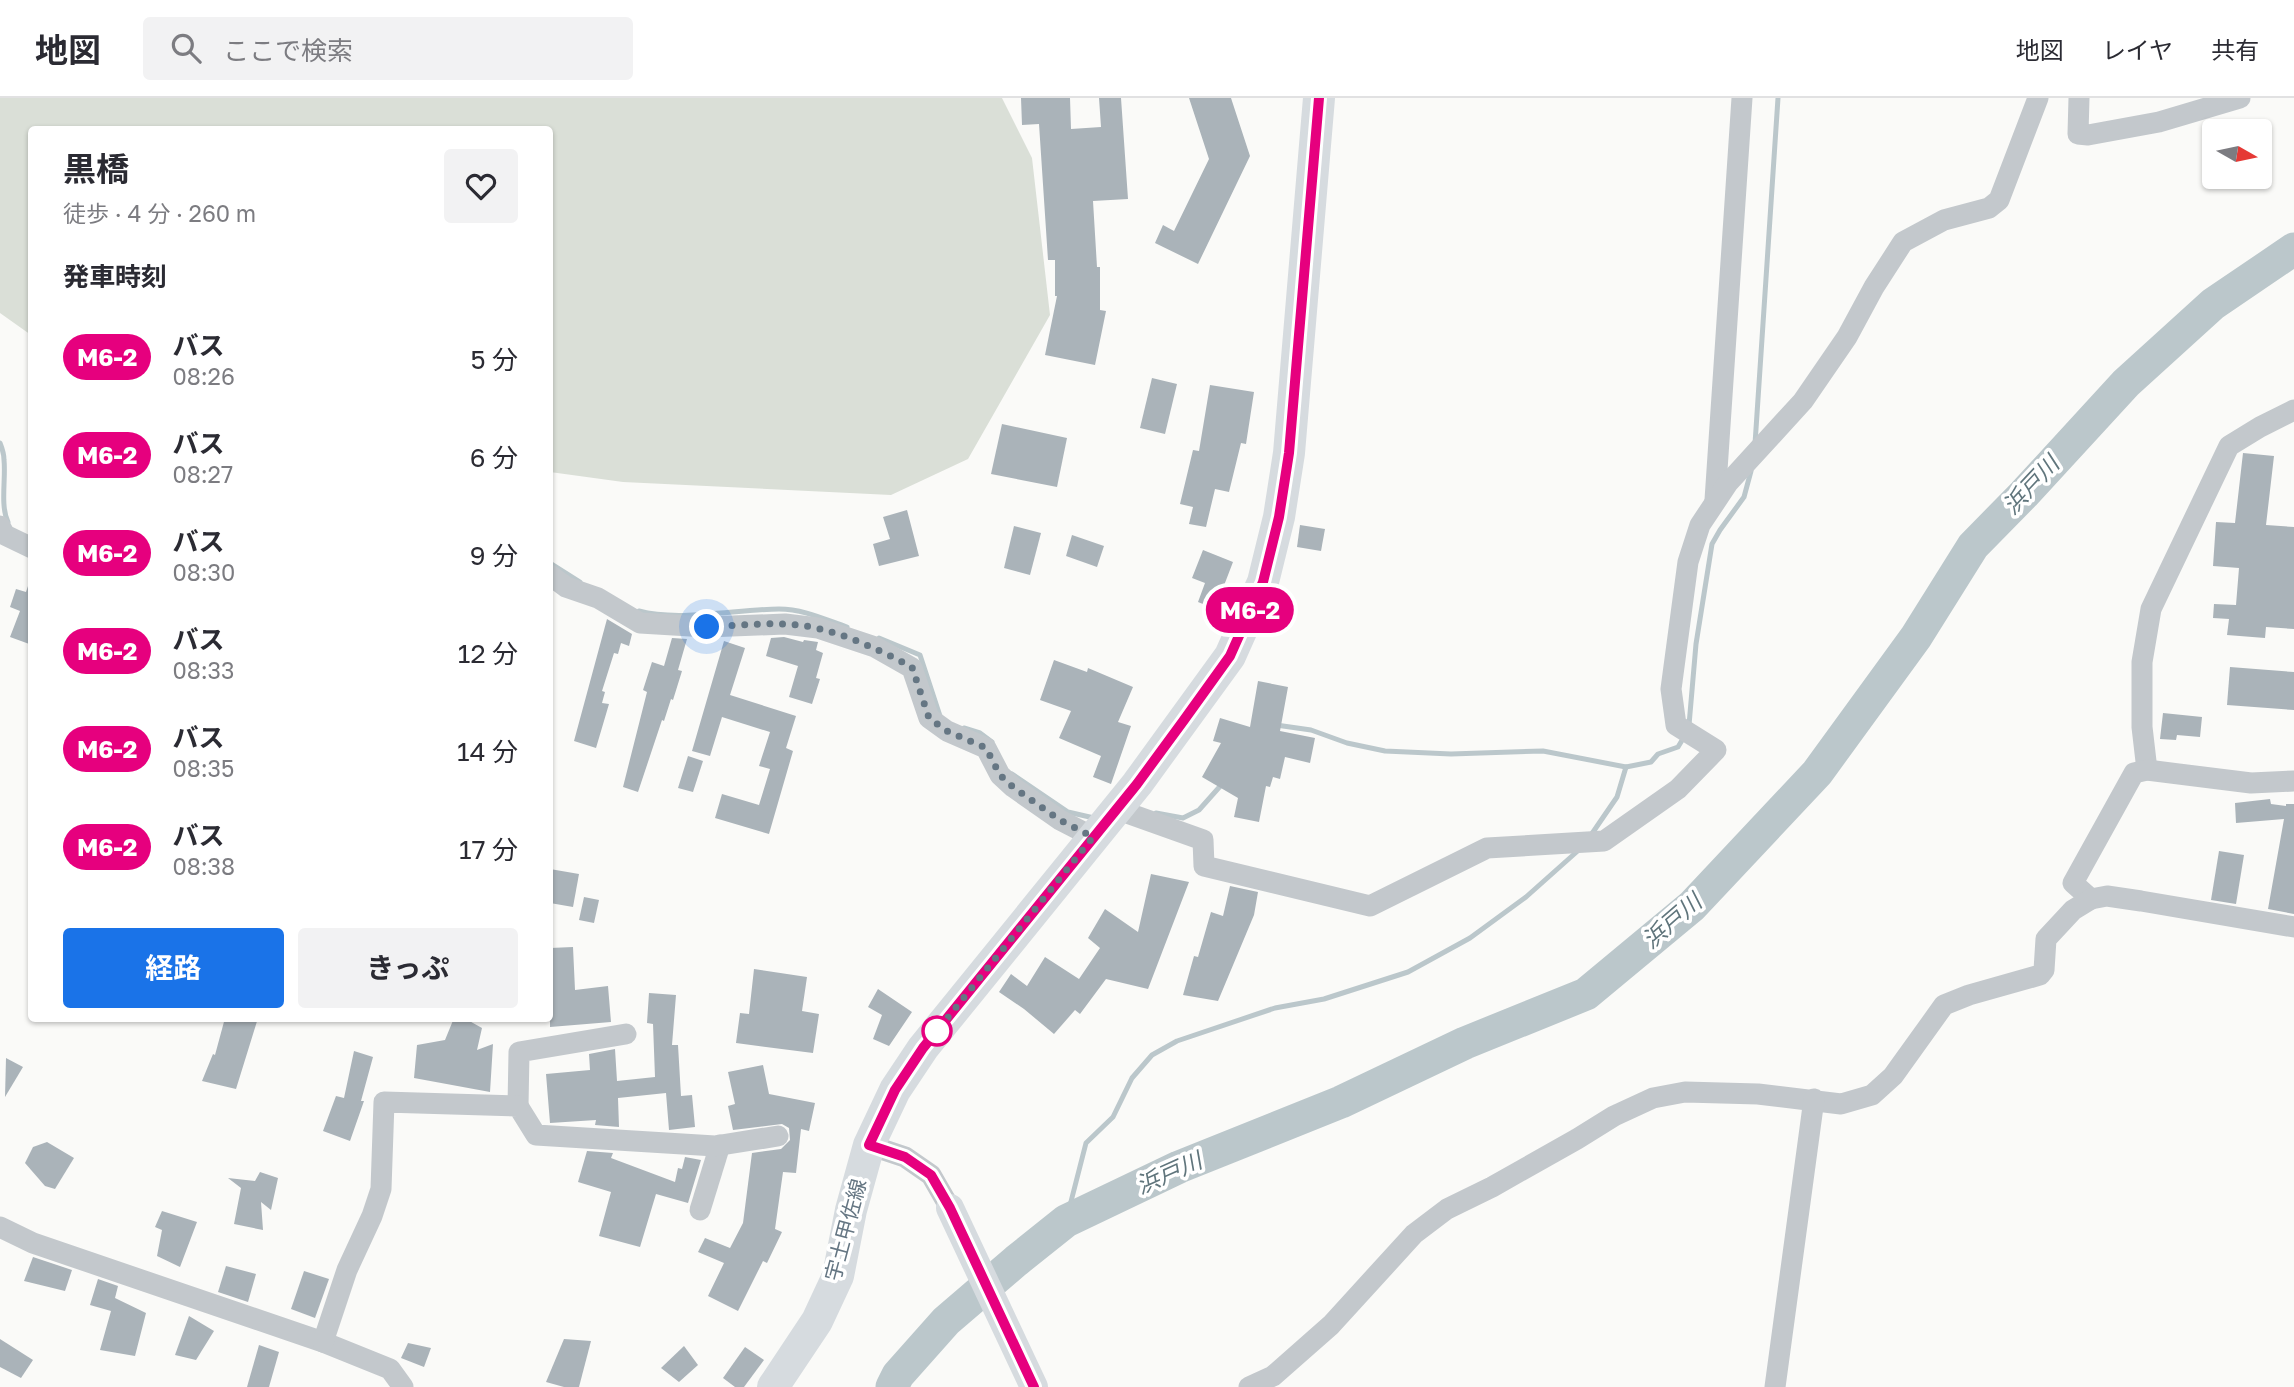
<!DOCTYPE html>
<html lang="ja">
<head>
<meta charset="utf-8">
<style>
	:root { --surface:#fff; --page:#f2f2f3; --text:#2b2b33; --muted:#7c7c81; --line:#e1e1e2; --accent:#1a73e8 }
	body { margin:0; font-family:"Golos Text","Noto Sans JP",sans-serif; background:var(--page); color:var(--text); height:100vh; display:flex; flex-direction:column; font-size:26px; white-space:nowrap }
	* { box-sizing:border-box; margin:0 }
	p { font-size:23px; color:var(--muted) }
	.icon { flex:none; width:38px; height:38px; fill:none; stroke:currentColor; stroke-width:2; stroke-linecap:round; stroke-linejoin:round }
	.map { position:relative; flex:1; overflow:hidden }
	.details { position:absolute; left:28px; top:28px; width:525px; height:896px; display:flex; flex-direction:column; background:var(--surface); border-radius:7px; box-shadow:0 2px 5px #0004 }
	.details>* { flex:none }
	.badge { padding:0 14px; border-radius:23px; font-size:24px; line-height:46px }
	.needle { width:46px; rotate:99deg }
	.controls { position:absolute; left:2202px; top:21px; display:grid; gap:14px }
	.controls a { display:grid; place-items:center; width:70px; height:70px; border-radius:7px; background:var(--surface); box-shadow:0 2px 5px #0004; font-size:35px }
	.you { position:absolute; width:35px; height:35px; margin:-18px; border:5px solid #fff; border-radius:50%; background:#1a73e8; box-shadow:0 0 0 10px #1a73e833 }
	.map>.badge { position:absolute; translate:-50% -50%; box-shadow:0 0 0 4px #fff }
	h2 { padding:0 35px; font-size:26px; line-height:63px }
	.round { display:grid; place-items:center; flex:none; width:74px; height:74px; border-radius:7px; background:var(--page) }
	.summary { display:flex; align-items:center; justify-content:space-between; height:119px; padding:0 35px }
	h1 { font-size:33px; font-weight:700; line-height:52px }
	.action { display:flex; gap:14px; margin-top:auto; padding:14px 35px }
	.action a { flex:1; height:80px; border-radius:7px; background:var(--accent); color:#fff; font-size:28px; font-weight:700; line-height:80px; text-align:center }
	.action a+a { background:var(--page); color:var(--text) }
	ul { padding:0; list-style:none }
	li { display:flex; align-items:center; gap:21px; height:98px; padding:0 35px }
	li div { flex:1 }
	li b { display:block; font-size:26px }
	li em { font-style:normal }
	li .badge { min-width:77px; font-weight:700; text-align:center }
	header { display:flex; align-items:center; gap:42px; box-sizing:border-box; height:98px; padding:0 35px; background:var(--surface); border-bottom:2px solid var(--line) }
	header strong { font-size:33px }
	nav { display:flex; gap:38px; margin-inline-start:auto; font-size:24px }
	.search { width:490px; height:63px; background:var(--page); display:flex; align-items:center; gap:18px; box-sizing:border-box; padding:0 24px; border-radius:7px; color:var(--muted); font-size:26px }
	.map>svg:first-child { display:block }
	.green { fill:#dadfd7 }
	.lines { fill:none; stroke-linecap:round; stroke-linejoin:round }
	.stream { stroke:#bbc7cb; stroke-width:5 }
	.river { stroke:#bbc7cb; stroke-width:33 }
	.building { fill:#aab3b9 }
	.street { stroke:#c3c8cc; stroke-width:21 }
	.secondary { stroke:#d6dbdf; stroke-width:28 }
	.primary { stroke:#d6dbdf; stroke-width:32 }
	.line-casing { stroke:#fff; stroke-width:16 }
	.line { stroke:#e6007e; stroke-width:10 }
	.walk { stroke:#657683; stroke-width:7; stroke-dasharray:0 12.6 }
	.stop-dot { fill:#fff; stroke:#e6007e; stroke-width:3.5 }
	.labels { text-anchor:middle; stroke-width:7; stroke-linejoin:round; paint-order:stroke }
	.street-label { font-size:21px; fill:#657683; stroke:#fff }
	.water-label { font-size:23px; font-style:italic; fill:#60757c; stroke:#fff }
</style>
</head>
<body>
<header>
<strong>地図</strong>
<div class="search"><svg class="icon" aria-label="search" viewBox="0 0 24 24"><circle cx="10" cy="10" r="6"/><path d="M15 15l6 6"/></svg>ここで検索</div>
<nav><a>地図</a><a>レイヤ</a><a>共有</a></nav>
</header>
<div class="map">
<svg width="2294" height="1289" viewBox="0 0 2294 1289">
	<rect width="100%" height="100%" fill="#fafaf8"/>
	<polygon class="green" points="0,0 1002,0 1032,60 1050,217 968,361 891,397 623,384 550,374 550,32 32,32 31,237 0,215"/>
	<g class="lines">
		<g class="stream">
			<path d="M0 345C2 350 4 356 4 362 6 380 0 408 8 424"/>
			<polyline points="1755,346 1778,0"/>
			<polyline points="550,465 580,484"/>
			<path d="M639 513C679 524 738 511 779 511 803 511 824 521 847 529"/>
			<polyline points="879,540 920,557 940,618"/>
			<polyline points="1276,627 1311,632 1347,645 1385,653 1451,656 1543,653 1626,669 1651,664 1658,656 1678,649 1684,639"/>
			<polyline points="1689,627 1696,546 1712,446 1720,432 1744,399 1751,373"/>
			<polyline points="964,630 980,635 992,644"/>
			<polyline points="1012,676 1068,714 1094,720"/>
			<polyline points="1156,715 1183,720 1199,712 1223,685"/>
			<polyline points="1591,737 1617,699 1626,669"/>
			<polyline points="1066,1123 1086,1045 1113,1019 1132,980 1152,957 1177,943 1275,910 1324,901 1408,874 1470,840 1526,799 1581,750"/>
		</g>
		<polyline class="river" points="892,1289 898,1277 946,1223 1016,1163 1066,1123 1179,1069 1341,1004 1465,945 1586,896 1692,808 1817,675 1916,539 1973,448 2024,396 2126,285 2213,206 2294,151"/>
	</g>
	<g class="building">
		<polygon points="1021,0 1070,0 1071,31 1101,29 1099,0 1121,0 1128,101 1093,103 1097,169 1100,169 1100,212 1106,213 1095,267 1045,257 1057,198 1055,198 1055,162 1048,162 1039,26 1022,27"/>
		<polygon points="1189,0 1231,0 1250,58 1198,166 1155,145 1163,127 1174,133 1209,61"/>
		<polygon points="1152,280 1177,286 1165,336 1140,330"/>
		<polygon points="1210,287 1254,294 1246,346 1241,345 1229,394 1215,391 1206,429 1189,426 1193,409 1180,406 1193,352 1199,353"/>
		<polygon points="1002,326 1067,340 1057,389 991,376"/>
		<polygon points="2243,355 2274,358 2266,427 2294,429 2294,531 2266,529 2265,540 2227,537 2229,521 2213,520 2214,506 2236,507 2239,470 2213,468 2216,424 2235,425"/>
		<polygon points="907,412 919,458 879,468 873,446 890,441 883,419"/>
		<polygon points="1300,427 1325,431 1321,453 1297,449"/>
		<polygon points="1014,428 1041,435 1030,477 1004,470"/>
		<polygon points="1072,437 1104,448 1097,469 1066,458"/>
		<polygon points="1203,452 1233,464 1215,511 1198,504 1205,485 1192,480"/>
		<polygon points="29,485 32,485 32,547 10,539 20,513 10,509 16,491 26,494"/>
		<polygon points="607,521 632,536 629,548 621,545 618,556 614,555 602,593 605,594 602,605 609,606 596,650 574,643"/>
		<polygon points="784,539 803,544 804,542 818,544 816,552 823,555 816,580 820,581 812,606 789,599 798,568 766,558 771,540"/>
		<polygon points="672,540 687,541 678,572 682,573 673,602 671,601 664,623 662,622 638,694 623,689 647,594 643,592 652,564 664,568"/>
		<polygon points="724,543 745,550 730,597 796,618 786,650 793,653 769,736 715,720 722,696 759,707 770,671 759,668 770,634 722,619 710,658 692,653"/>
		<polygon points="1054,562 1087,574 1088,570 1133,589 1118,624 1131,628 1111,686 1093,679 1101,658 1059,640 1071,613 1040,602"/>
		<polygon points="2230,569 2294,574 2294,612 2227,607"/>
		<polygon points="1258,583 1288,589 1280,633 1315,640 1310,665 1285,659 1280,681 1273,679 1270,689 1266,688 1259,724 1234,719 1238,700 1202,679 1221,645 1213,643 1220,620 1250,629"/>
		<polygon points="2163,615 2202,619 2200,639 2177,637 2176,642 2160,641"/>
		<polygon points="688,658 703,663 693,694 678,690"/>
		<polygon points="2270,701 2271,706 2286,708 2286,706 2294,706 2294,816 2268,811 2284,721 2236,725 2235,705"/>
		<polygon points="2219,753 2244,757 2236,806 2211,802"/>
		<polygon points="550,771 579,776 573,809 550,805"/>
		<polygon points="1151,776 1189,784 1148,891 1106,881 1080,916 1075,912 1054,936 1024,911 999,894 1011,876 1027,888 1045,859 1079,881 1100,850 1088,840 1105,811 1138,834"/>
		<polygon points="1230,788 1258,794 1254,817 1218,903 1183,897 1194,858 1198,859 1211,814 1223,818"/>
		<polygon points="584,799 599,802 594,825 579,822"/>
		<polygon points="573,849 575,892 608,888 611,924 550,929 550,850"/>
		<polygon points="754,871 807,879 802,913 819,916 813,955 736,945 740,915 749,916"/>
		<polygon points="878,891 912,914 889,948 873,941 882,917 868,909"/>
		<polygon points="649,895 676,897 672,947 678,947 681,998 692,997 695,1029 669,1032 666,995 618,1000 619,1029 595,1027 596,1022 550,1025 546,976 590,972 589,956 615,951 617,983 655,979 653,926 647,925"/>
		<polygon points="225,920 258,920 236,991 202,983 213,956 215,957"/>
		<polygon points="454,920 464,920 482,930 477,952 493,946 490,994 414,980 417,947 445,942"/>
		<polygon points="354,953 373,959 361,1003 364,1003 350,1043 323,1033 336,998 344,1000"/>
		<polygon points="6,960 23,969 5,999"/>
		<polygon points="763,967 769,996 815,1005 809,1033 801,1031 796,1075 783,1074 775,1131 782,1134 767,1165 763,1163 738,1213 708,1198 724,1165 698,1154 705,1140 730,1150 743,1125 752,1055 781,1051 790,1042 789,1030 782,1026 733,1032 728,1008 735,1006 728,974"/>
		<polygon points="47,1044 74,1060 55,1091 45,1088 25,1065 33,1049"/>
		<polygon points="587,1053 613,1055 611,1060 675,1084 678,1070 682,1071 685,1059 701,1062 688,1105 656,1096 640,1149 599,1138 611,1094 578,1084"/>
		<polygon points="260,1074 278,1080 271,1112 261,1104 263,1132 234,1126 241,1090 228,1080 255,1083"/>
		<polygon points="162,1113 197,1124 180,1169 157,1158 162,1132 155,1129"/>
		<polygon points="33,1159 72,1172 65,1193 24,1183"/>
		<polygon points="226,1168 256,1176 248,1204 218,1194"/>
		<polygon points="304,1173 329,1181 315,1220 291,1211"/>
		<polygon points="98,1181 118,1188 115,1200 146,1215 135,1258 100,1252 111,1213 90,1207"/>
		<polygon points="189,1218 214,1233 196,1262 175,1257"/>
		<polygon points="0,1241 33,1262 21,1280 0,1269"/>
		<polygon points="564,1241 591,1243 579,1289 564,1289 546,1284"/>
		<polygon points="408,1245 431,1250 424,1269 401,1260"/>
		<polygon points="259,1247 279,1254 269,1289 247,1289"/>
		<polygon points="684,1248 698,1267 679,1284 661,1270"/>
		<polygon points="745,1249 764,1262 744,1289 735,1289 723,1280"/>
	</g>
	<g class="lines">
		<g class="street">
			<polyline points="2079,0 2078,36 2088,37 2159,24 2240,0"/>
			<polyline points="1715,402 1742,0"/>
			<polyline points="0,428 5,437 32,450"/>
			<polyline points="550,477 566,489 598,500 640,525 707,529 785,526 818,530 875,549 912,570 929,620 947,633 986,650 1000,677 1013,689 1060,722 1093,739"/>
			<polyline points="2147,672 2142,629 2142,564 2151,511 2229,348 2260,329 2294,312"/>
			<polyline points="1116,711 1203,742 1204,768 1370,808 1487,750 1604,743 1678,691 1716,652 1676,627 1671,591 1688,464 1700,427 1728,385 1803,303 1847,239 1874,189 1903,144 1944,122 1989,110 1999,102 2038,0"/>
			<polyline points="2091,801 2073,785 2134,675 2147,672 2251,685 2294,683"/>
			<polyline points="518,1008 519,954 626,936"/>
			<polyline points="869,1047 905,1059 931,1077 950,1110"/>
			<polyline points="700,1112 720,1047"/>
			<polyline points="0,1129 33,1145 323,1244 390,1271 403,1289"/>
			<polyline points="323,1244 347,1172 372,1118 381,1091 384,1004 518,1008 536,1037 715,1048 778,1038"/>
			<polyline points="1249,1289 1273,1278 1331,1227 1414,1136 1447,1111 1492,1089 1577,1041 1614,1018 1653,1000 1685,994 1758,996 1841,1006 1872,997 1893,978 1944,907 1969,897 2040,877 2044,872 2046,841 2073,812 2091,801 2107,798 2141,803 2294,829"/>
			<polyline points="1775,1289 1814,1001"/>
		</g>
		<polyline class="secondary" points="950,1110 1034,1289"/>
		<polyline class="primary" points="773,1289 817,1223 838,1178 851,1112 869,1047 895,992 923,950 1137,686 1230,558 1263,484 1279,419 1289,355 1319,0"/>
	</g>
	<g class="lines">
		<defs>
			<polyline id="line" points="1034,1289 950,1110 931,1077 905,1059 869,1047 895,992 923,950 1137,686 1184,622 1230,558 1263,484 1279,419 1289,355 1319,0"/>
		</defs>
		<use href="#line" class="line-casing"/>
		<use href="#line" class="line"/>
		<path class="walk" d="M707 529C732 528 758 525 784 526 829 527 873 549 912 569L929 620 947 633 986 650 1000 677 1013 689 1060 722 1093 739 937 933"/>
	</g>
	<circle class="stop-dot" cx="937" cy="933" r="14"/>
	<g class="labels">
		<g class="street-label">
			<text transform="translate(846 1132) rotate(-75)" y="7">宇土甲佐線</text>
		</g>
		<g class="water-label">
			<text transform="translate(2031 387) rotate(-47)" y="8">浜戸川</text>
			<text transform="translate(1672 823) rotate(-41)" y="8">浜戸川</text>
			<text transform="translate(1169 1075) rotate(-24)" y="8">浜戸川</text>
		</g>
	</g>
</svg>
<div class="controls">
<a><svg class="needle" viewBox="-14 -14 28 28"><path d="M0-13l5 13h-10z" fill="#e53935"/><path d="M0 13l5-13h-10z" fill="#7c7c81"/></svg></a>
</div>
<div class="you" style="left:707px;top:529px"></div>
<b class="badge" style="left:1250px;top:512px;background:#e6007e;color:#fff">M6-2</b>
<section class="details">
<div class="summary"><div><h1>黒橋</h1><p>徒歩 · 4 分 · 260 m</p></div><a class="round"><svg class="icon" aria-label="heart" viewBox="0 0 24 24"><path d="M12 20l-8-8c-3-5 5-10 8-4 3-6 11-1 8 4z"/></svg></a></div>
<h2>発車時刻</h2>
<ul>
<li><span class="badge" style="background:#e6007e;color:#fff">M6-2</span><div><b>バス</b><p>08:26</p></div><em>5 分</em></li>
<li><span class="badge" style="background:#e6007e;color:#fff">M6-2</span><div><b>バス</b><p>08:27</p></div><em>6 分</em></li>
<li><span class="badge" style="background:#e6007e;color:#fff">M6-2</span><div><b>バス</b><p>08:30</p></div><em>9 分</em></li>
<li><span class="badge" style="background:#e6007e;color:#fff">M6-2</span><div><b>バス</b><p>08:33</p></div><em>12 分</em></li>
<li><span class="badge" style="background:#e6007e;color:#fff">M6-2</span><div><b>バス</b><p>08:35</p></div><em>14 分</em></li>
<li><span class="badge" style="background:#e6007e;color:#fff">M6-2</span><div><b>バス</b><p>08:38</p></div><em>17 分</em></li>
</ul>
<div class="action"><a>経路</a><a>きっぷ</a></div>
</section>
</div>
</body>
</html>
